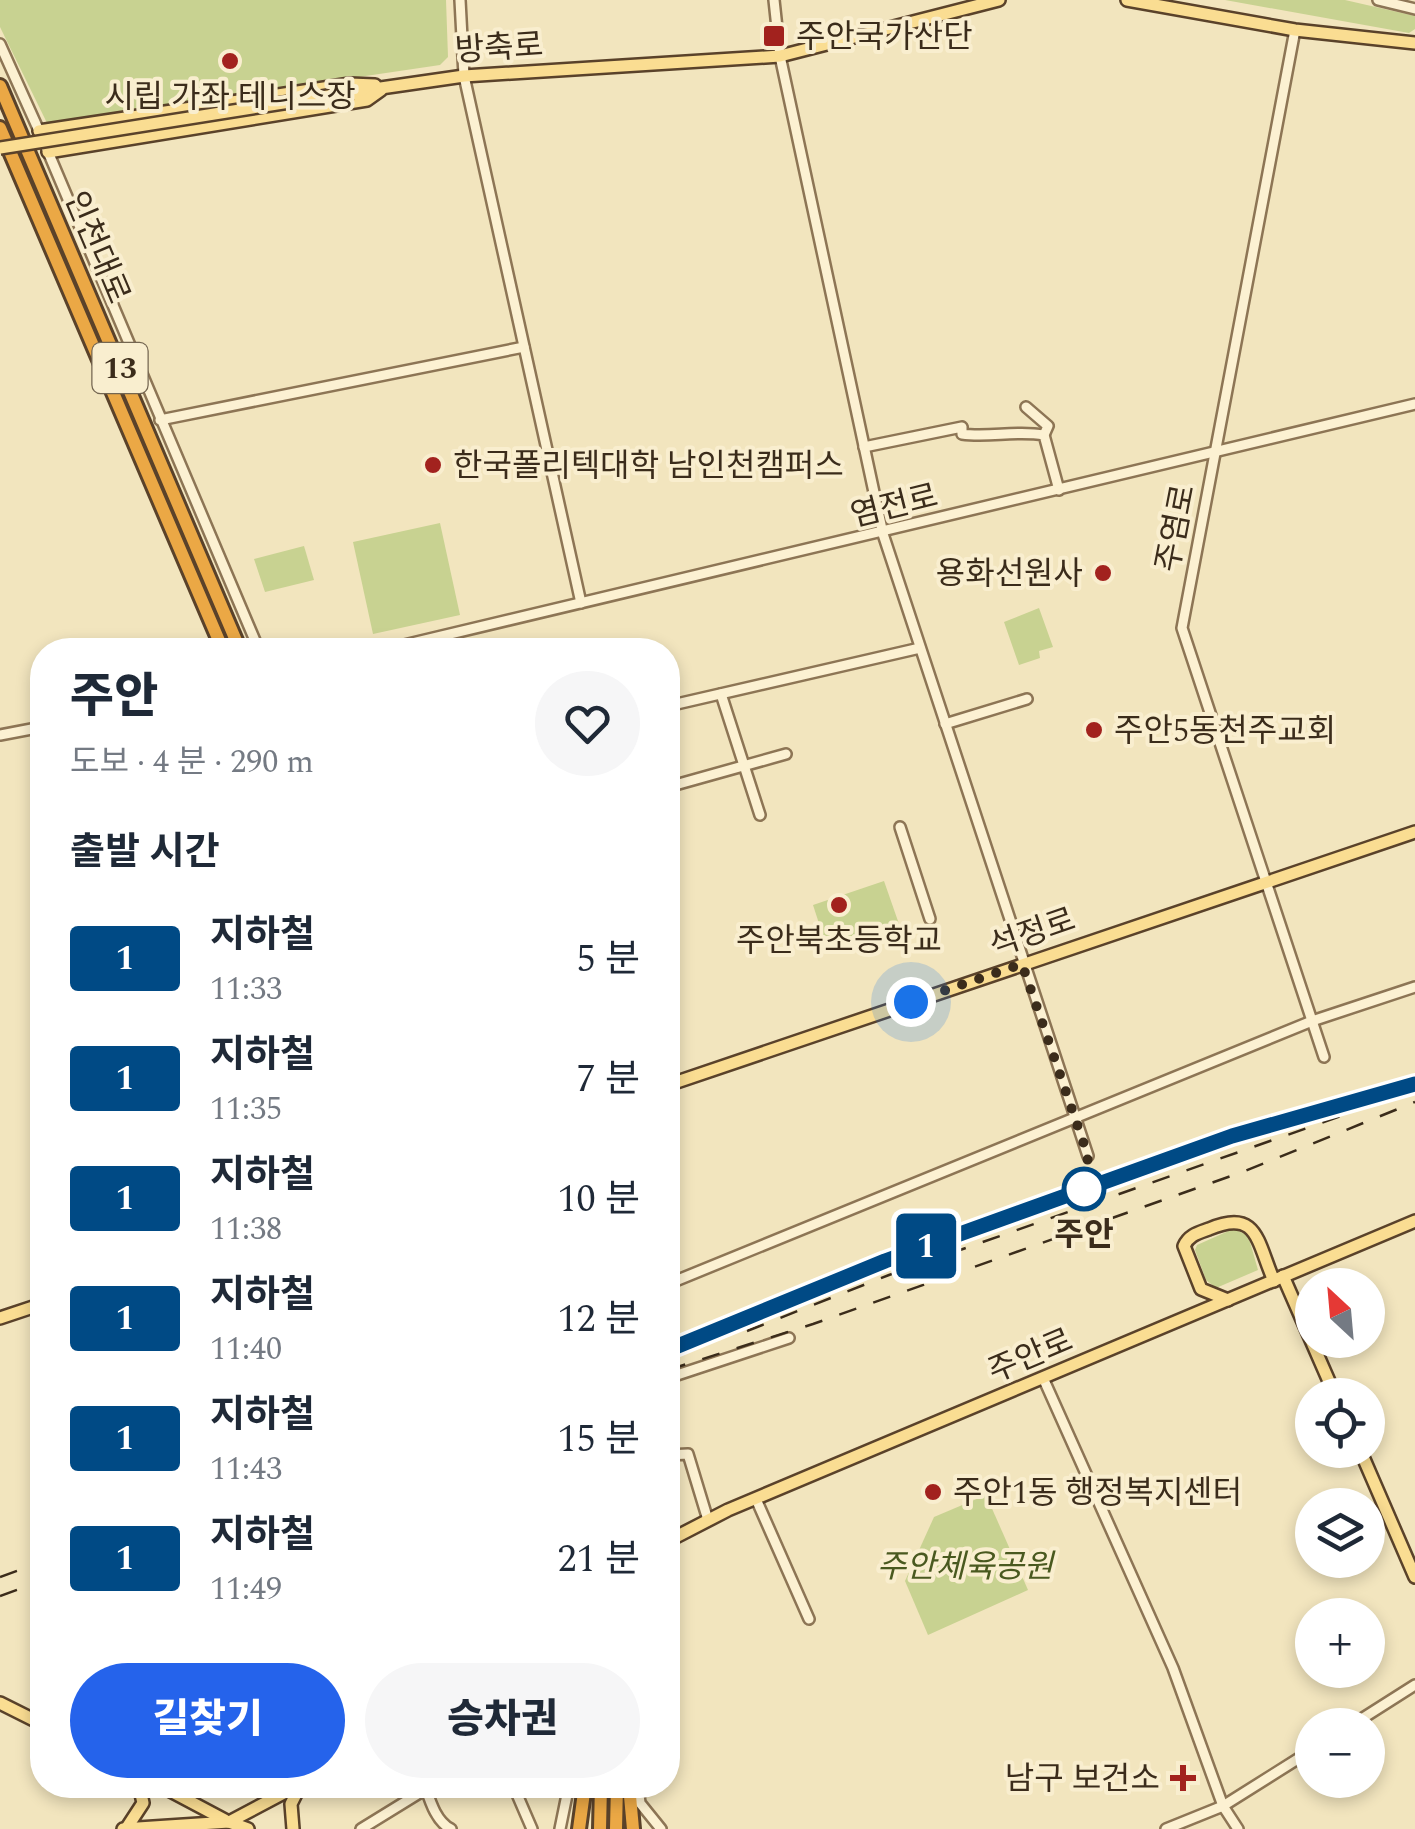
<!DOCTYPE html>
<html lang="ko">
<head>
<meta charset="utf-8">
<style>
	:root { --surface:#fff; --page:#f6f6f7; --text:#1f2937; --muted:#747a83; --accent:#2563eb }
	body { margin:0; font-family:Spectral,"Noto Sans KR",serif; background:var(--page); color:var(--text); height:100vh; display:flex; flex-direction:column; font-size:38px; white-space:nowrap }
	* { box-sizing:border-box; margin:0 }
	p { font-size:32px; color:var(--muted) }
	.icon { flex:none; width:55px; height:55px; fill:none; stroke:currentColor; stroke-width:2; stroke-linecap:round; stroke-linejoin:round }
	.map { position:relative; flex:1; overflow:hidden }
	.panel { position:absolute; left:30px; top:638px; width:650px; height:1160px; display:flex; flex-direction:column; background:var(--surface); border-radius:40px; box-shadow:0 5px 15px #0003 }
	.panel>* { flex:none }
	.badge { padding:0 20px; border-radius:8px; font-size:35px; line-height:65px }
	.needle { width:65px; rotate:334deg }
	.controls { position:absolute; left:1295px; top:1268px; display:grid; gap:20px }
	.controls a { display:grid; place-items:center; width:90px; height:90px; border-radius:50%; background:var(--surface); box-shadow:0 5px 15px #0003; font-size:50px }
	.you { position:absolute; width:50px; height:50px; margin:-25px; border:8px solid #fff; border-radius:50%; background:#1a73e8; box-shadow:0 0 0 15px #1a73e833 }
	.map>.badge { position:absolute; translate:-50% -50%; box-shadow:0 0 0 5px #fff }
	h2 { padding:0 40px; font-size:38px; line-height:90px }
	.round { display:grid; place-items:center; flex:none; width:105px; height:105px; border-radius:52px; background:var(--page) }
	.head { display:flex; align-items:center; justify-content:space-between; height:170px; padding:0 40px }
	h1 { font-size:48px; font-weight:800; line-height:75px }
	.action { display:flex; gap:20px; margin-top:auto; padding:20px 40px }
	.action a { flex:1; height:115px; border-radius:60px; background:var(--accent); color:#fff; font-size:40px; font-weight:800; line-height:115px; text-align:center }
	.action a+a { background:var(--page); color:var(--text) }
	ul { padding:0; list-style:none }
	li { display:flex; align-items:center; gap:30px; height:120px; padding:0 40px }
	li div { flex:1 }
	li b { display:block; font-size:38px }
	li em { font-style:normal }
	li .badge { min-width:110px; font-weight:700; text-align:center }
	.map>svg:first-child { display:block }
	.green { fill:#c8d291 }
	.lines { fill:none; stroke-linecap:round; stroke-linejoin:round }
	.minor-casing { stroke:#8d7555; stroke-width:14 }
	.major-casing { stroke:#5a422a; stroke-width:16 }
	.highway-casing { stroke:#5a422a; stroke-width:18 }
	.minor { stroke:#fcf1d2; stroke-width:9 }
	.major { stroke:#fadd92; stroke-width:11 }
	.highway { stroke:#eba845; stroke-width:12 }
	.rail { stroke:#3b2c1b; stroke-width:2.5; stroke-dasharray:18 18; stroke-linecap:butt }
	.major-bridge-casing { stroke:#5a422a; stroke-width:16; stroke-linecap:butt }
	.major-bridge { stroke:#fadd92; stroke-width:11 }
	.line-casing { stroke:#fff; stroke-width:22 }
	.line { stroke:#004a85; stroke-width:15 }
	.walk { stroke:#3b2c1b; stroke-width:10; stroke-dasharray:0 18 }
	.poi-dot { fill:#a2221e; stroke:#f9eecf; stroke-width:4 }
	.stop-dot { fill:#fff; stroke:#004a85; stroke-width:5 }
	.labels { text-anchor:middle; stroke-width:8; stroke-linejoin:round; paint-order:stroke }
	.shield { fill:#f9eecf; stroke:#746651; stroke-width:2.5 }
	.shield-label { font-size:30px; font-weight:bold; fill:#3b2c1b }
	.poi-label { font-size:32px; fill:#3b2c1b; stroke:#f9eecf; text-anchor:start }
	.street-label { font-size:32px; fill:#3b2c1b; stroke:#f9eecf }
	.stop-label { font-size:32px; font-weight:bold; fill:#3b2c1b; stroke:#f9eecf }
	.park-label { font-size:32px; font-style:italic; fill:#49591f; stroke:#f9eecf }
</style>
</head>
<body>
<div class="map">
<svg width="1415" height="1829" viewBox="0 0 1415 1829">
	<rect width="100%" height="100%" fill="#f2e5be"/>
	<g class="green">
		<polygon points="0,0 446,0 448,57 440,65 47,123 0,27"/>
		<polygon points="1225,0 1345,0 1415,16 1415,29 1409,33"/>
		<polygon points="440,523 460,615 373,634 353,542"/>
		<polygon points="304,546 314,580 265,592 254,559"/>
		<polygon points="1039,608 1053,647 1039,651 1040,658 1019,665 1004,622"/>
		<polygon points="884,881 899,924 827,948 813,905"/>
		<polygon points="1233,1229 1248,1235 1258,1270 1216,1288 1206,1280 1195,1250 1197,1245"/>
		<polygon points="986,1495 1028,1590 928,1635 905,1581 934,1517"/>
	</g>
	<g class="lines">
		<defs>
			<g id="minor">
				<polyline points="460,0 464,76 581,603"/>
				<polyline points="774,0 780,56 883,534 1088,1156"/>
				<polyline points="1378,0 1415,9"/>
				<polyline points="1295,30 1182,628 1324,1057"/>
				<polyline points="0,44 40,133"/>
				<polyline points="46,147 259,650"/>
				<polyline points="1026,407 1048,426 1044,435"/>
				<polyline points="160,420 524,347"/>
				<path d="M864 447 962 427V434C989 438 1015 430 1044 435L1059 490"/>
				<polyline points="383,650 1415,404"/>
				<polyline points="721,694 760,815"/>
				<polyline points="668,706 920,648"/>
				<polyline points="945,724 1027,699"/>
				<polyline points="0,735 42,727"/>
				<polyline points="668,787 786,754"/>
				<polyline points="900,827 930,919"/>
				<polyline points="668,1150 669,1149"/>
				<polyline points="668,1284 1312,1021 1415,987"/>
				<polyline points="668,1378 789,1338"/>
				<polyline points="1044,1380 1173,1668 1223,1806 1238,1829"/>
				<polyline points="668,1455 688,1454 708,1520"/>
				<polyline points="756,1499 809,1619"/>
				<polyline points="1352,1725 1415,1685"/>
				<path d="M431 1785 426 1789C431 1804 437 1822 451 1829"/>
				<polyline points="513,1785 532,1829"/>
				<polyline points="638,1785 640,1803 661,1829"/>
				<polyline points="361,1829 426,1789"/>
				<polyline points="560,1829 569,1785"/>
				<polyline points="1166,1829 1223,1806 1312,1750"/>
			</g>
			<g id="major">
				<polyline points="1127,0 1295,30 1415,43"/>
				<polyline points="353,92 464,76 780,56 999,0"/>
				<polyline points="39,131 350,84 375,85"/>
				<polyline points="48,152 367,100 381,90"/>
				<polyline points="668,1085 1415,832"/>
				<polyline points="1283,1276 1335,1395"/>
				<path d="M1228 1300 1201 1289 1184 1246C1189 1235 1198 1233 1209 1229 1258 1208 1257 1242 1274 1281"/>
				<polyline points="0,1318 42,1304"/>
				<polyline points="1360,1450 1415,1577"/>
				<polyline points="668,1541 728,1510 1415,1221"/>
				<polyline points="0,1703 42,1724"/>
				<polyline points="159,1785 225,1820"/>
				<polyline points="229,1822 299,1785"/>
				<polyline points="123,1829 229,1822 248,1829"/>
				<polyline points="126,1829 143,1803 139,1785"/>
				<polyline points="293,1829 291,1804 300,1786"/>
			</g>
			<g id="highway">
				<polyline points="0,86 240,650"/>
				<polyline points="0,128 223,650"/>
				<polyline points="629,1785 633,1829"/>
				<polyline points="579,1829 585,1785"/>
				<polyline points="600,1829 601,1785"/>
				<polyline points="616,1829 617,1785"/>
			</g>
		</defs>
		<use href="#minor" class="minor-casing"/>
		<use href="#major" class="major-casing"/>
		<use href="#highway" class="highway-casing"/>
		<use href="#minor" class="minor"/>
		<use href="#major" class="major"/>
		<use href="#highway" class="highway"/>
		<g class="rail">
			<polyline points="1329,1110 1415,1084"/>
			<polyline points="978,1228 1276,1125"/>
			<polyline points="747,1331 889,1275 1344,1115"/>
			<polyline points="668,1350 759,1311"/>
			<polyline points="668,1370 813,1324 1245,1171 1415,1102"/>
			<polyline points="0,1577 42,1562"/>
			<polyline points="0,1596 42,1581"/>
		</g>
		<defs>
			<polyline id="major-bridge" points="0,148 353,92"/>
		</defs>
		<use href="#major-bridge" class="major-bridge-casing"/>
		<use href="#major-bridge" class="major-bridge"/>
	</g>
	<g class="lines">
		<defs>
			<polyline id="line" points="668,1350 885,1261 1232,1136 1415,1084"/>
		</defs>
		<use href="#line" class="line-casing"/>
		<use href="#line" class="line"/>
		<polyline class="walk" points="911,1002 1022,964 1088,1156 1084,1189"/>
	</g>
	<g class="poi-dot">
		<rect x="762" y="24" width="24" height="24" rx="5"/>
		<circle cx="230" cy="61" r="10"/>
		<circle cx="433" cy="465" r="10"/>
		<circle cx="1103" cy="573" r="10"/>
		<circle cx="1094" cy="730" r="10"/>
		<circle cx="839" cy="905" r="10"/>
		<circle cx="933" cy="1492" r="10"/>
		<path d="M1178 1763h10v10h10v10h-10v10h-10v-10h-10v-10h10z"/>
	</g>
	<circle class="stop-dot" cx="1084" cy="1189" r="20"/>
	<g class="labels">
		<rect class="shield" x="92.5" y="343" width="55" height="50" rx="8"/>
		<g class="shield-label">
			<text x="120" y="378">13</text>
		</g>
		<g class="poi-label">
			<text x="796" y="47">주안국가산단</text>
			<text x="230" y="107" text-anchor="middle">시립 가좌 테니스장</text>
			<text x="453" y="476">한국폴리텍대학 남인천캠퍼스</text>
			<text x="1083" y="584" text-anchor="end">용화선원사</text>
			<text x="1114" y="741">주안5동천주교회</text>
			<text x="839" y="951" text-anchor="middle">주안북초등학교</text>
			<text x="953" y="1503">주안1동 행정복지센터</text>
			<text x="1160" y="1789" text-anchor="end">남구 보건소</text>
		</g>
		<g class="street-label">
			<text transform="translate(499 47) rotate(-4)" y="11">방축로</text>
			<text transform="translate(98 247) rotate(67)" y="11">인천대로</text>
			<text transform="translate(894 505) rotate(-14)" y="11">염전로</text>
			<text transform="translate(1175 528) rotate(-79)" y="11">주염로</text>
			<text transform="translate(1032 932) rotate(-19)" y="11">석정로</text>
			<text transform="translate(1030 1355) rotate(-23)" y="11">주안로</text>
		</g>
		<g class="stop-label">
			<text x="1084" y="1245">주안</text>
		</g>
		<g class="park-label">
			<text x="965" y="1577">주안체육공원</text>
		</g>
	</g>
</svg>
<div class="controls">
<a><svg class="needle" viewBox="-14 -14 28 28"><path d="M0-13l5 13h-10z" fill="#e53935"/><path d="M0 13l5-13h-10z" fill="#747a83"/></svg></a>
<a><svg class="icon" aria-label="locate" viewBox="0 0 24 24"><circle cx="12" cy="12" r="6"/><path d="M12 2v4M12 18v4M2 12h4M18 12h4"/></svg></a>
<a><svg class="icon" aria-label="layers" viewBox="0 0 24 24"><path d="M12 4l9 5-9 5-9-5zM3 14l9 5 9-5"/></svg></a>
<a>+</a>
<a>−</a>
</div>
<div class="you" style="left:911px;top:1002px"></div>
<b class="badge" style="left:926px;top:1246px;background:#004a85;color:#fff">1</b>
<section class="panel">
<div class="head"><div><h1>주안</h1><p>도보 · 4 분 · 290 m</p></div><a class="round"><svg class="icon" aria-label="heart" viewBox="0 0 24 24"><path d="M12 20l-8-8c-3-5 5-10 8-4 3-6 11-1 8 4z"/></svg></a></div>
<h2>출발 시간</h2>
<ul>
<li><span class="badge" style="background:#004a85;color:#fff">1</span><div><b>지하철</b><p>11:33</p></div><em>5 분</em></li>
<li><span class="badge" style="background:#004a85;color:#fff">1</span><div><b>지하철</b><p>11:35</p></div><em>7 분</em></li>
<li><span class="badge" style="background:#004a85;color:#fff">1</span><div><b>지하철</b><p>11:38</p></div><em>10 분</em></li>
<li><span class="badge" style="background:#004a85;color:#fff">1</span><div><b>지하철</b><p>11:40</p></div><em>12 분</em></li>
<li><span class="badge" style="background:#004a85;color:#fff">1</span><div><b>지하철</b><p>11:43</p></div><em>15 분</em></li>
<li><span class="badge" style="background:#004a85;color:#fff">1</span><div><b>지하철</b><p>11:49</p></div><em>21 분</em></li>
</ul>
<div class="action"><a>길찾기</a><a>승차권</a></div>
</section>
</div>
</body>
</html>
